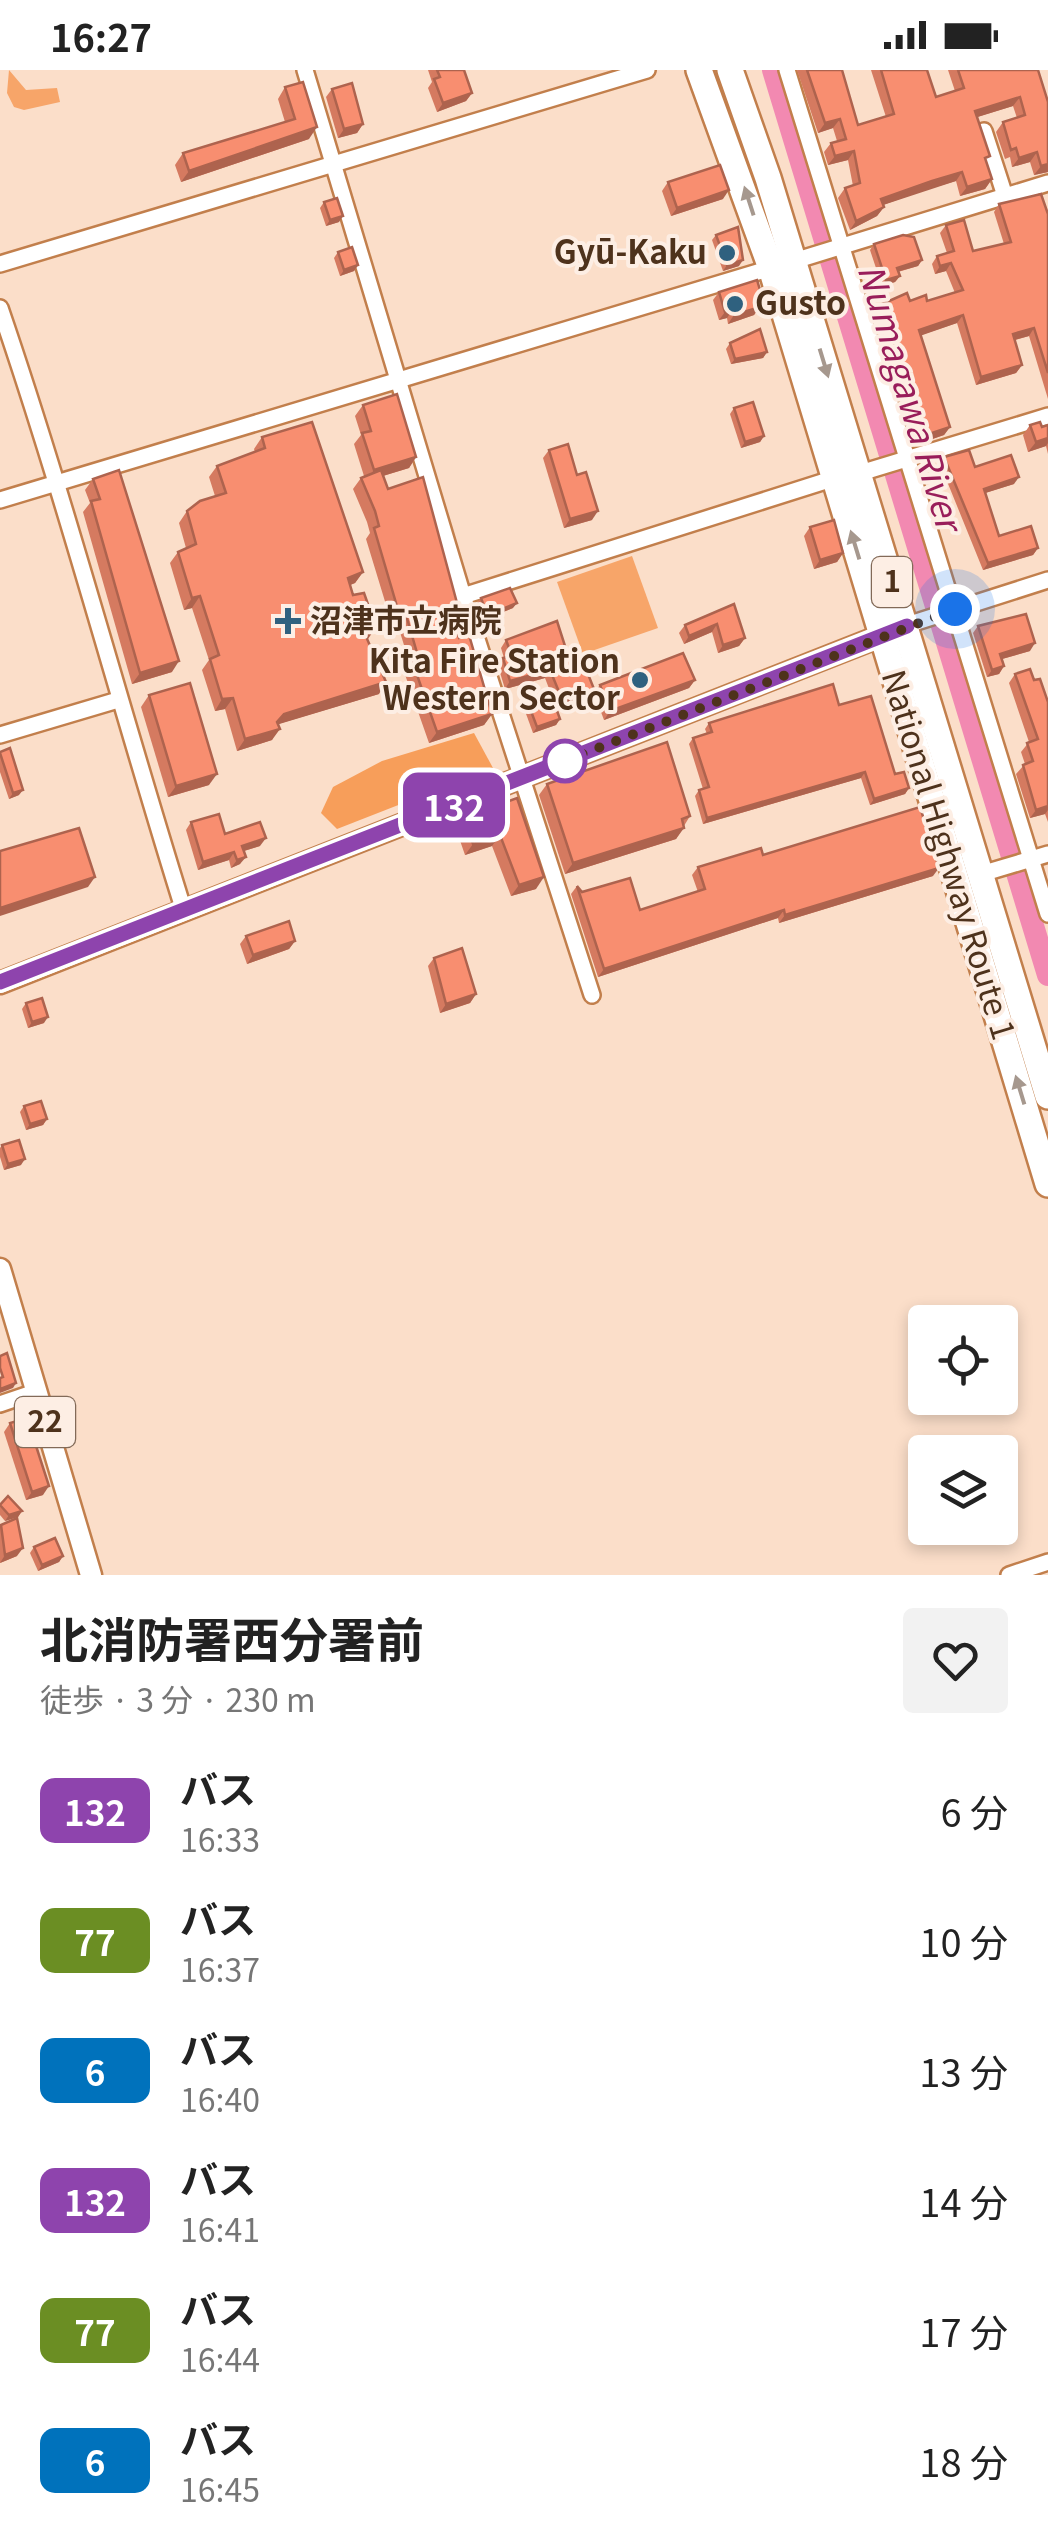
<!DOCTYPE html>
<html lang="ja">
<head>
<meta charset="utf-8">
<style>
	:root { --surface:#fff; --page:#f2f2f2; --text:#222; --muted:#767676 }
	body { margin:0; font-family:Georgia,"Noto Sans JP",serif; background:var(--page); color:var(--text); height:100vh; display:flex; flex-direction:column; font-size:38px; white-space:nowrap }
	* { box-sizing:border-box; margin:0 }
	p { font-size:32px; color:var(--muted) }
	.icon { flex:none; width:55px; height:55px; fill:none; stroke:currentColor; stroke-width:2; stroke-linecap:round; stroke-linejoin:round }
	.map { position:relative; height:1505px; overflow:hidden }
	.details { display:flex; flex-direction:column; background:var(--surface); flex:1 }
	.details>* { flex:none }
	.badge { padding:0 20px; border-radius:15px; font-size:35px; line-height:65px }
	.fabs { position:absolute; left:908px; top:1235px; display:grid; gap:20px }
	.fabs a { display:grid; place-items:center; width:110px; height:110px; border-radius:10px; background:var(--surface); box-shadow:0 5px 15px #0003; font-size:50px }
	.you { position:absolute; width:50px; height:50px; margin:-25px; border:8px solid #fff; border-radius:50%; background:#1a73e8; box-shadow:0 0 0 15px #1a73e833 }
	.map>.badge { position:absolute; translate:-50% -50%; box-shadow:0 0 0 5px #fff }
	.round { display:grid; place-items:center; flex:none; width:105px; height:105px; border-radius:10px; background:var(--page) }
	.summary { display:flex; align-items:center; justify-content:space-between; height:170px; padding:0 40px }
	h1 { font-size:48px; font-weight:700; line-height:75px }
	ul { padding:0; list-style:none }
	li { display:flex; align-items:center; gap:30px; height:130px; padding:0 40px }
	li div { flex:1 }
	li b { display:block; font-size:38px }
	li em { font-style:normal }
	li .badge { min-width:110px; font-weight:700; text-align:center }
	.status { display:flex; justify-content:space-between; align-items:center; height:70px; padding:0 50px; background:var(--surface); direction:ltr }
	.status svg { height:28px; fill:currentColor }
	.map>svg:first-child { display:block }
	.green { fill:#f7a569 }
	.forest { fill:#f79e5a }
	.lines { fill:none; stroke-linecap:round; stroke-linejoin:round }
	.river { stroke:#f289b1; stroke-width:22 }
	.minor-casing { stroke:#c27f4c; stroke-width:20 }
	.major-casing { stroke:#c27f4c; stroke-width:25 }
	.highway-casing { stroke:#c27f4c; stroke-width:30 }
	.minor { stroke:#fff; stroke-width:15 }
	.major { stroke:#fff; stroke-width:20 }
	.highway { stroke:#fff; stroke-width:25 }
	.wall { fill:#d57a60 }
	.shaded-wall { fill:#ae634e }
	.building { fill:#f88e70; stroke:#ae634e; stroke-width:2.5 }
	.oneway { fill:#a6988e }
	.line-casing { stroke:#fff; stroke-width:22 }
	.line { stroke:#8e44ad; stroke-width:15 }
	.walk { stroke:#4e321c; stroke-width:10; stroke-dasharray:0 18 }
	.poi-dot { fill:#2f617f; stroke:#fdeee4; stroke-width:4 }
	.stop-dot { fill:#fff; stroke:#8e44ad; stroke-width:5 }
	.labels { text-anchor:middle; stroke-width:8; stroke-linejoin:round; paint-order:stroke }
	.shield { fill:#fdeee4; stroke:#826a58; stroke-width:2.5 }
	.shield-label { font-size:30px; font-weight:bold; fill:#4e321c }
	.poi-label { font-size:32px; font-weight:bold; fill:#4e321c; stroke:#fdeee4; text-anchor:end }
	.street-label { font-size:32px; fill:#4e321c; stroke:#fdeee4 }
	.water-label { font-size:35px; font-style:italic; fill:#991d5a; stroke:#fdeee4 }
</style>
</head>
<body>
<div class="status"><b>16:27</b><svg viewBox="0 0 49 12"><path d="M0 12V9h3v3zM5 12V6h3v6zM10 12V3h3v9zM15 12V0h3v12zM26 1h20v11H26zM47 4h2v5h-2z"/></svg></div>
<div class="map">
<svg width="1048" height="1505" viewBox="0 0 1048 1505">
	<rect width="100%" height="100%" fill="#fbdec9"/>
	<g class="green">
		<polygon points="9,0 26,20 57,18 60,32 24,40 14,37 7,23"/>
		<polygon points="632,486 658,558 583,584 557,512"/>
	</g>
	<polygon class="forest" points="474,663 493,698 337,759 321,743 333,717 382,691"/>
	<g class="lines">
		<polyline class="river" points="773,0 1048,905"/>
		<defs>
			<g id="minor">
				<polyline points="305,0 463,526 592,925"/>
				<polyline points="787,0 1048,844"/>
				<polyline points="984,61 1005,126"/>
				<polyline points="794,191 1048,113"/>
				<polyline points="0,194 647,0"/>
				<path d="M0 238C68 437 121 640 184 841"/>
				<polyline points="857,404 1048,346"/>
				<polyline points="0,430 771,198"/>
				<polyline points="463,526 835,408"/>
				<polyline points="907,555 1048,510"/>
				<polyline points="0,665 118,630"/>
				<polyline points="981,804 1048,784"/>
				<polyline points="0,1334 35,1322"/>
				<polyline points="1009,1505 1048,1492"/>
			</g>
			<g id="major">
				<polyline points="0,913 896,560"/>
				<polyline points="0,1199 91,1505"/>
			</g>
			<g id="highway">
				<polyline points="699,0 771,198 1048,1114"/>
				<polyline points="730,0 768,108 1048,1026"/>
			</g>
		</defs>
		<use href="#minor" class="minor-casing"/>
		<use href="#major" class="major-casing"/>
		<use href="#highway" class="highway-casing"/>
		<use href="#minor" class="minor"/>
		<use href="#major" class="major"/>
		<use href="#highway" class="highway"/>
	</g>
	<g class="wall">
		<polygon points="428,0 464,0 472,23 466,31 437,42 428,18 432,12"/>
		<polygon points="797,0 842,0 858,55 886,47 871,0 927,0 936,27 955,21 948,0 1038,0 1048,32 1048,102 1034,105 1030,92 1012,97 1010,87 1005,89 996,62 1003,52 1017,48 1013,36 977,47 986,92 992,109 985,119 960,126 956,111 925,120 883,135 884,137 877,146 850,160 838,128 845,118 853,116 848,90 828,95 824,82 831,73 837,71 833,58 818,63"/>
		<polygon points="285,17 309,69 181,112 175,95 183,83 285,52 278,29"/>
		<polygon points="332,19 363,54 357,63 338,68 326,27"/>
		<polygon points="668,112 723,129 671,146 662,121"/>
		<polygon points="324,132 339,152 326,156 320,138"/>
		<polygon points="999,134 1048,144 1048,329 1029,266 1015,270 1022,295 1016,303 976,315 957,253 921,265 950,357 944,365 915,375 904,322 899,323 891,282 874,243 880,235 927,231 955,223 946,201 935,204 932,194 937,186 947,183 940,163 946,155 973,181 1004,174 994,142"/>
		<polygon points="716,165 739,196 723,201 712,170"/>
		<polygon points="874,174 922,190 918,196 898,202 900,206 895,212 882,216 870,180"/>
		<polygon points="338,182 358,195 354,201 340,206 334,188"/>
		<polygon points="719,222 760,235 760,237 754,245 728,254 727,248 719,250 713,230"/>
		<polygon points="730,273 767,282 763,288 731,294 726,279"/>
		<polygon points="363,335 416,387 409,398 383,406 388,419 457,533 451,541 459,568 492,644 484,655 429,673 402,596 408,588 399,559 394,561 366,469 370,463 367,452 353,419 361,408 364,406 354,374 361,365 355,346"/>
		<polygon points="734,338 764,366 760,372 741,378 730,344"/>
		<polygon points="1030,355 1042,357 1048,355 1048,384 1046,376 1028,382 1023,365"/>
		<polygon points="262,367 363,502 355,513 350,515 367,569 379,624 278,654 272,670 237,681 225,639 215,641 202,600 209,590 192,538 184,540 170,493 178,482 186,478 179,453 187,441 215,426 209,407 217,396 255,382 254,379"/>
		<polygon points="549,380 592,450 564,458 543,388"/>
		<polygon points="944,387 975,397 1014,414 985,423 999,466 1038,478 1033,485 983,500 940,394"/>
		<polygon points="93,409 172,602 132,614 83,442 90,433 85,420"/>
		<polygon points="810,457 843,483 837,492 814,499 804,466"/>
		<polygon points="481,528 513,538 483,550 477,533"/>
		<polygon points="734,534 745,568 739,576 718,583 712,562 684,574 679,563 685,555"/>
		<polygon points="978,556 1030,581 1002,589 1004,596 999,604 987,607 973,563"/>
		<polygon points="506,570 572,598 595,621 600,615 695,610 689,618 604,650 595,626 591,632 575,638 573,631 556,637 545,608 505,619 498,596 504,588 501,578"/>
		<polygon points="1015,604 1034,610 1048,632 1048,752 1045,744 1030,748 1016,704 1025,694 1021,682 1029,672 1009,613"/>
		<polygon points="149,625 209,715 168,727 141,637"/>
		<polygon points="839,635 895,704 909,718 905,724 870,735 861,708 703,754 695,726 699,720 703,719 689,674 693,668 707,664 705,659 709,653"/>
		<polygon points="529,636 560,649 556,655 533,663 525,641"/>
		<polygon points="0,682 19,725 9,729 0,702"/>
		<polygon points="547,714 690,746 676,769 565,804 539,725"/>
		<polygon points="517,728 536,819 511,826 492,776 465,785 456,759 464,748"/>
		<polygon points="191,752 225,764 260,776 244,781 240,794 231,798 229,790 198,800 186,760"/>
		<polygon points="763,785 933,806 779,853 778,848 598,907 571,824 577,816 582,822 640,840 698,822 692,805 698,797"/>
		<polygon points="246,866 295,871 289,879 247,894 240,874"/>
		<polygon points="434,888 476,924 470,933 440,943 428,896"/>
		<polygon points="26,933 44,953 28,958 22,939"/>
		<polygon points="24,1036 47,1049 43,1055 26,1060 20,1042"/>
		<polygon points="2,1075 21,1095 4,1100 0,1087 0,1078"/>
		<polygon points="10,1353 43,1425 26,1430 4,1362"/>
		<polygon points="0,1433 22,1441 18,1447 5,1451 0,1445"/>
		<polygon points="1,1455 17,1486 0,1493 0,1456"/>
		<polygon points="34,1477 63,1486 59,1492 38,1501 30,1483"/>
	</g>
	<g class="shaded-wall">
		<polygon points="472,23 466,31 437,42 443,33"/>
		<polygon points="1020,27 1013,36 968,50 975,41"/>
		<polygon points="840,49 833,58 818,63 825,53"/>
		<polygon points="363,54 357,63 338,68 344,59"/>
		<polygon points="317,57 309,69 181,112 189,101"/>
		<polygon points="854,81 848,90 828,95 835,86"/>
		<polygon points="1037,82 1030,92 1012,97 1019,88"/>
		<polygon points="1048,94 1048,102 1034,105 1041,96"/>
		<polygon points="962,102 956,111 874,138 881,129"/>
		<polygon points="992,109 985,119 960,126 967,117"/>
		<polygon points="729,120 723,129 671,146 677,138"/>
		<polygon points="884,137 877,146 850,160 856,151"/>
		<polygon points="343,146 339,152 326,156 330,150"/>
		<polygon points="743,190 739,196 723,201 727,195"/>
		<polygon points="922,190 918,196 893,203 897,198"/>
		<polygon points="951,193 946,201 935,204 940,196"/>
		<polygon points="358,195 354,201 340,206 344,200"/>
		<polygon points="900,206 895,212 882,216 886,210"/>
		<polygon points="763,230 754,245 728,254 734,245"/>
		<polygon points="733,239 727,248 719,250 725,242"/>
		<polygon points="963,245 957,253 914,268 919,260"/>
		<polygon points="1034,258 1029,266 1007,272 1013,264"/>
		<polygon points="767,282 763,288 731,294 735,289"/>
		<polygon points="1022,295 1016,303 976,315 981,307"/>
		<polygon points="950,357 944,365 915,375 920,367"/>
		<polygon points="764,366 760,372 741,378 745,372"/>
		<polygon points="1048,368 1048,373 1046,376 1028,382 1036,372"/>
		<polygon points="416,387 409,398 366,411 374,400"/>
		<polygon points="1019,407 1014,414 979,425 984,419"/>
		<polygon points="598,441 592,450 564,458 570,449"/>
		<polygon points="1038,478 1033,485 983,500 988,493"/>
		<polygon points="843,483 837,492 814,499 820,490"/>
		<polygon points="363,502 355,513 340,519 348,508"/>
		<polygon points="200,526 192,538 184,540 192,528"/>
		<polygon points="517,533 513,538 483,550 487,545"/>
		<polygon points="407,548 399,559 394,561 401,550"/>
		<polygon points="717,554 712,562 684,574 689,566"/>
		<polygon points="376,557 368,569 364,562"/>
		<polygon points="745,568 739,576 718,583 723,575"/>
		<polygon points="1035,573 1030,581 995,591 1000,584"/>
		<polygon points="179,591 172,602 132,614 140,603"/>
		<polygon points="1004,596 999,604 987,607 992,600"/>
		<polygon points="550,600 545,608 505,619 510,611"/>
		<polygon points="695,610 689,618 604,650 610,641"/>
		<polygon points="386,612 379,624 276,655 280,659 272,670 237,681 245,669 284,644"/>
		<polygon points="578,623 573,631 556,637 562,629"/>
		<polygon points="596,624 591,632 575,638 581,630"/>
		<polygon points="233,628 225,639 215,641 222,629"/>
		<polygon points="492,644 484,655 429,673 437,662"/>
		<polygon points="560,649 556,655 533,663 537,657"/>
		<polygon points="865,702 861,708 703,754 707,748"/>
		<polygon points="217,704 209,715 168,727 176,716"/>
		<polygon points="909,718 905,724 870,735 874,729"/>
		<polygon points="23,720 19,725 9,729 13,723"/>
		<polygon points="1048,736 1048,740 1045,744 1030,748 1036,740"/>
		<polygon points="684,758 676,769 565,804 573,793"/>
		<polygon points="500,765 492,776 465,785 473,774"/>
		<polygon points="266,768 260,776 237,783 242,776"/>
		<polygon points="234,782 229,790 198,800 203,792"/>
		<polygon points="246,787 240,794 231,798 237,790"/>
		<polygon points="939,798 933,806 779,853 785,845"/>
		<polygon points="95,807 88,817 0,846 0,838"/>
		<polygon points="544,807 536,819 511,826 519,815"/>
		<polygon points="784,840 778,848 598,907 604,899"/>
		<polygon points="295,871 289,879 247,894 253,885"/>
		<polygon points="476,924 470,933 440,943 446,934"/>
		<polygon points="48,947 44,953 28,958 32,952"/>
		<polygon points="47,1049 43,1055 26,1060 30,1054"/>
		<polygon points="25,1089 21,1095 4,1100 8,1094"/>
		<polygon points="16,1313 13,1318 0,1323 0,1319"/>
		<polygon points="49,1416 43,1425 26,1430 32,1422"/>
		<polygon points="22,1441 18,1447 5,1451 9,1445"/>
		<polygon points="23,1478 17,1486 0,1493 5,1485"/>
		<polygon points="63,1486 59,1492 38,1501 42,1495"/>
	</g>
	<g class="building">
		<polygon points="437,0 464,0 472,23 443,33 434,9 440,7"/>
		<polygon points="807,0 842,0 858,55 894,44 881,0 927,0 936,27 964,18 958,0 1038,0 1048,32 1048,94 1041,96 1037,82 1019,88 1016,78 1011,80 1003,52 1025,45 1020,27 975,41 990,86 985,88 992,109 967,117 962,102 932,111 881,129 884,137 856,151 845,118 860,113 854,81 835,86 831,73 846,69 840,49 825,53"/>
		<polygon points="303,12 317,57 189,101 183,83 295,49 285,17"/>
		<polygon points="352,13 363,54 344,59 332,19"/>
		<polygon points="720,95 729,120 677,138 668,112"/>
		<polygon points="1041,124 1048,144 1048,303 1034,258 1013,264 1022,295 981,307 963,245 919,260 950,357 920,367 910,314 904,315 896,274 880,235 907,223 910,231 926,225 927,231 963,220 951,193 940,196 937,186 954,181 946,155 964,150 973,181 1011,172 999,134"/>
		<polygon points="337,128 343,146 330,150 324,132"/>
		<polygon points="738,157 743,190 727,195 716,165"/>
		<polygon points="903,165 914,167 922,190 897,198 900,206 886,210 874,174"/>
		<polygon points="352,177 358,195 344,200 338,182"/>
		<polygon points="757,210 763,230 759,231 760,237 734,245 733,239 725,242 719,222"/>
		<polygon points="760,259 767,282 735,289 730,273"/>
		<polygon points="397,324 416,387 374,400 362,363 371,361 363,335"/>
		<polygon points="753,332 764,366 745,372 734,338"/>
		<polygon points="312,352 363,502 348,508 353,525 364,523 376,557 364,562 386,612 284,644 277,652 280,659 245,669 233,628 222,629 210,589 219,585 200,526 192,528 178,482 196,474 187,441 200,431 226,423 217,396 265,378 262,367"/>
		<polygon points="1040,352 1042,357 1048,355 1048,368 1036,372 1030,355"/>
		<polygon points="568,374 577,405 586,402 598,441 570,449 549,380"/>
		<polygon points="969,380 975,397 1011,385 1019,407 984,419 999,466 1031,456 1038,478 988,493 944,387"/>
		<polygon points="119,400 179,591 140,603 91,431 100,429 93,409"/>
		<polygon points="381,400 388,419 423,407 457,533 450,536 459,568 469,565 492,644 437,662 410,585 417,583 407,548 401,550 374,458 379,456 375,441 361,408"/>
		<polygon points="834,450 843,483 820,490 810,457"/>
		<polygon points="510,518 517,533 487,545 481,528"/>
		<polygon points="734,534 745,568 723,575 717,554 689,566 685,555"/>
		<polygon points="1026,544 1035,573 1000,584 1004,596 992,600 978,556"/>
		<polygon points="557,551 572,598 584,594 596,624 581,630 578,623 562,629 550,600 510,611 503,588 512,586 506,570"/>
		<polygon points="683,583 695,610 610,641 600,615"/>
		<polygon points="1030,599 1034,610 1040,609 1048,632 1048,736 1036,740 1023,695 1033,691 1027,673 1038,669 1015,604"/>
		<polygon points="190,613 217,704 176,716 149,625"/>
		<polygon points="833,614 839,635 871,626 895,704 904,702 909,718 874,729 865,702 707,748 699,720 709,717 693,668 712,662 709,653"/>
		<polygon points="552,627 560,649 537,657 529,636"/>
		<polygon points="667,672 690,746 682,749 684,758 573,793 547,714"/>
		<polygon points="10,678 23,720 13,723 0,683 0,682"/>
		<polygon points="517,728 544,807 519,815 500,765 473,774 464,748"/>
		<polygon points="920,737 939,798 785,845 784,840 604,899 577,816 582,822 630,808 640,840 705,819 698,797 761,778 763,785"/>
		<polygon points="219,744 225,764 260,752 266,768 242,776 246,787 237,790 234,782 203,792 191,752"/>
		<polygon points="79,758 95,807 0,838 0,781"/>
		<polygon points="289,851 295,871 253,885 246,866"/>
		<polygon points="462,878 476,924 446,934 434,888"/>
		<polygon points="42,928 48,947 32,952 26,933"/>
		<polygon points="41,1031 47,1049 30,1054 24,1036"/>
		<polygon points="19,1070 25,1089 8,1094 2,1075"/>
		<polygon points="7,1283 16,1313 0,1319 0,1308 3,1307 0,1298 0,1286"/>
		<polygon points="27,1348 49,1416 32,1422 10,1353"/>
		<polygon points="8,1426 22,1441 9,1445 0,1435"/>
		<polygon points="17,1448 23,1478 5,1485 1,1455"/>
		<polygon points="55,1468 63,1486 42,1495 34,1477"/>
	</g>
	<defs><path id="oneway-solid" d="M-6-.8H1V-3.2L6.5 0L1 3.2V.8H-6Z" transform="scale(2.5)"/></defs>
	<g class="oneway">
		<use href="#oneway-solid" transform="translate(749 131) rotate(-108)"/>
		<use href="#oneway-solid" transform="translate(824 293) rotate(73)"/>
		<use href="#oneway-solid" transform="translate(855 475) rotate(-107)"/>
		<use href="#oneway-solid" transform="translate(1020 1020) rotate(-107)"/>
	</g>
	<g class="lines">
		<defs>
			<polyline id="line" points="0,912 907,556"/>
		</defs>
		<use href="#line" class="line-casing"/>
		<use href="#line" class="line"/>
		<polyline class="walk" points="565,691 557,694 955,539"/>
	</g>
	<g class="poi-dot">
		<circle cx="727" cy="183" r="10"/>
		<circle cx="735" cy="234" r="10"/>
		<path d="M283 536h10v10h10v10h-10v10h-10v-10h-10v-10h10z"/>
		<circle cx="640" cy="610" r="10"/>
	</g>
	<circle class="stop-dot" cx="565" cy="691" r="20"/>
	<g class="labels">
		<g class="shield">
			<rect x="872" y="487" width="40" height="50" rx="8"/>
			<rect x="15" y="1327" width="60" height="50" rx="8"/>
		</g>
		<g class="shield-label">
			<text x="892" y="522">1</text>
			<text x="45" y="1362">22</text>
		</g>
		<g class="poi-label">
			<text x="707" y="194">Gyū-Kaku</text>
			<text x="755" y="245" text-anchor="start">Gusto</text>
			<text x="310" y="562" text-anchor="start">沼津市立病院</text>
			<text x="620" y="603">Kita Fire Station<tspan x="620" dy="37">Western Sector</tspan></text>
		</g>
		<g class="street-label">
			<text transform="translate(948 785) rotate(73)" y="11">National Highway Route 1</text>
		</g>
		<g class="water-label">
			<text transform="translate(909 327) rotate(73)" y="12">Numagawa River</text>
		</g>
	</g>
</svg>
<div class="fabs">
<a><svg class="icon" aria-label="locate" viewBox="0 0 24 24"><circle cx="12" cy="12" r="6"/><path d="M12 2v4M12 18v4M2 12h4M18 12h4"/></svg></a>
<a><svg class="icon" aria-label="layers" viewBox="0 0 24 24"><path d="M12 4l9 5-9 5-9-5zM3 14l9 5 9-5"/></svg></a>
</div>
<div class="you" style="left:955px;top:539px"></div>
<b class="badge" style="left:454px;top:735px;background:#8e44ad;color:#fff">132</b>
</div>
<section class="details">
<div class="summary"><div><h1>北消防署西分署前</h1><p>徒歩 · 3 分 · 230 m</p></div><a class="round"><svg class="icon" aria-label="heart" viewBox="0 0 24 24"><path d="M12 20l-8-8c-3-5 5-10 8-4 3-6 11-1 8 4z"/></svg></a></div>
<ul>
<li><span class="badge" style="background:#8e44ad;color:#fff">132</span><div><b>バス</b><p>16:33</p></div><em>6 分</em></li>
<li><span class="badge" style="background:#6b8e23;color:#fff">77</span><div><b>バス</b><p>16:37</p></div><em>10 分</em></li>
<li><span class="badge" style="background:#0072bc;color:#fff">6</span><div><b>バス</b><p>16:40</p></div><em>13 分</em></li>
<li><span class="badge" style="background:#8e44ad;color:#fff">132</span><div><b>バス</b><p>16:41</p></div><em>14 分</em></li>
<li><span class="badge" style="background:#6b8e23;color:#fff">77</span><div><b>バス</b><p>16:44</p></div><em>17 分</em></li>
<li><span class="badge" style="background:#0072bc;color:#fff">6</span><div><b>バス</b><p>16:45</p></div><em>18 分</em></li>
</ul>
</section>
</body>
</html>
